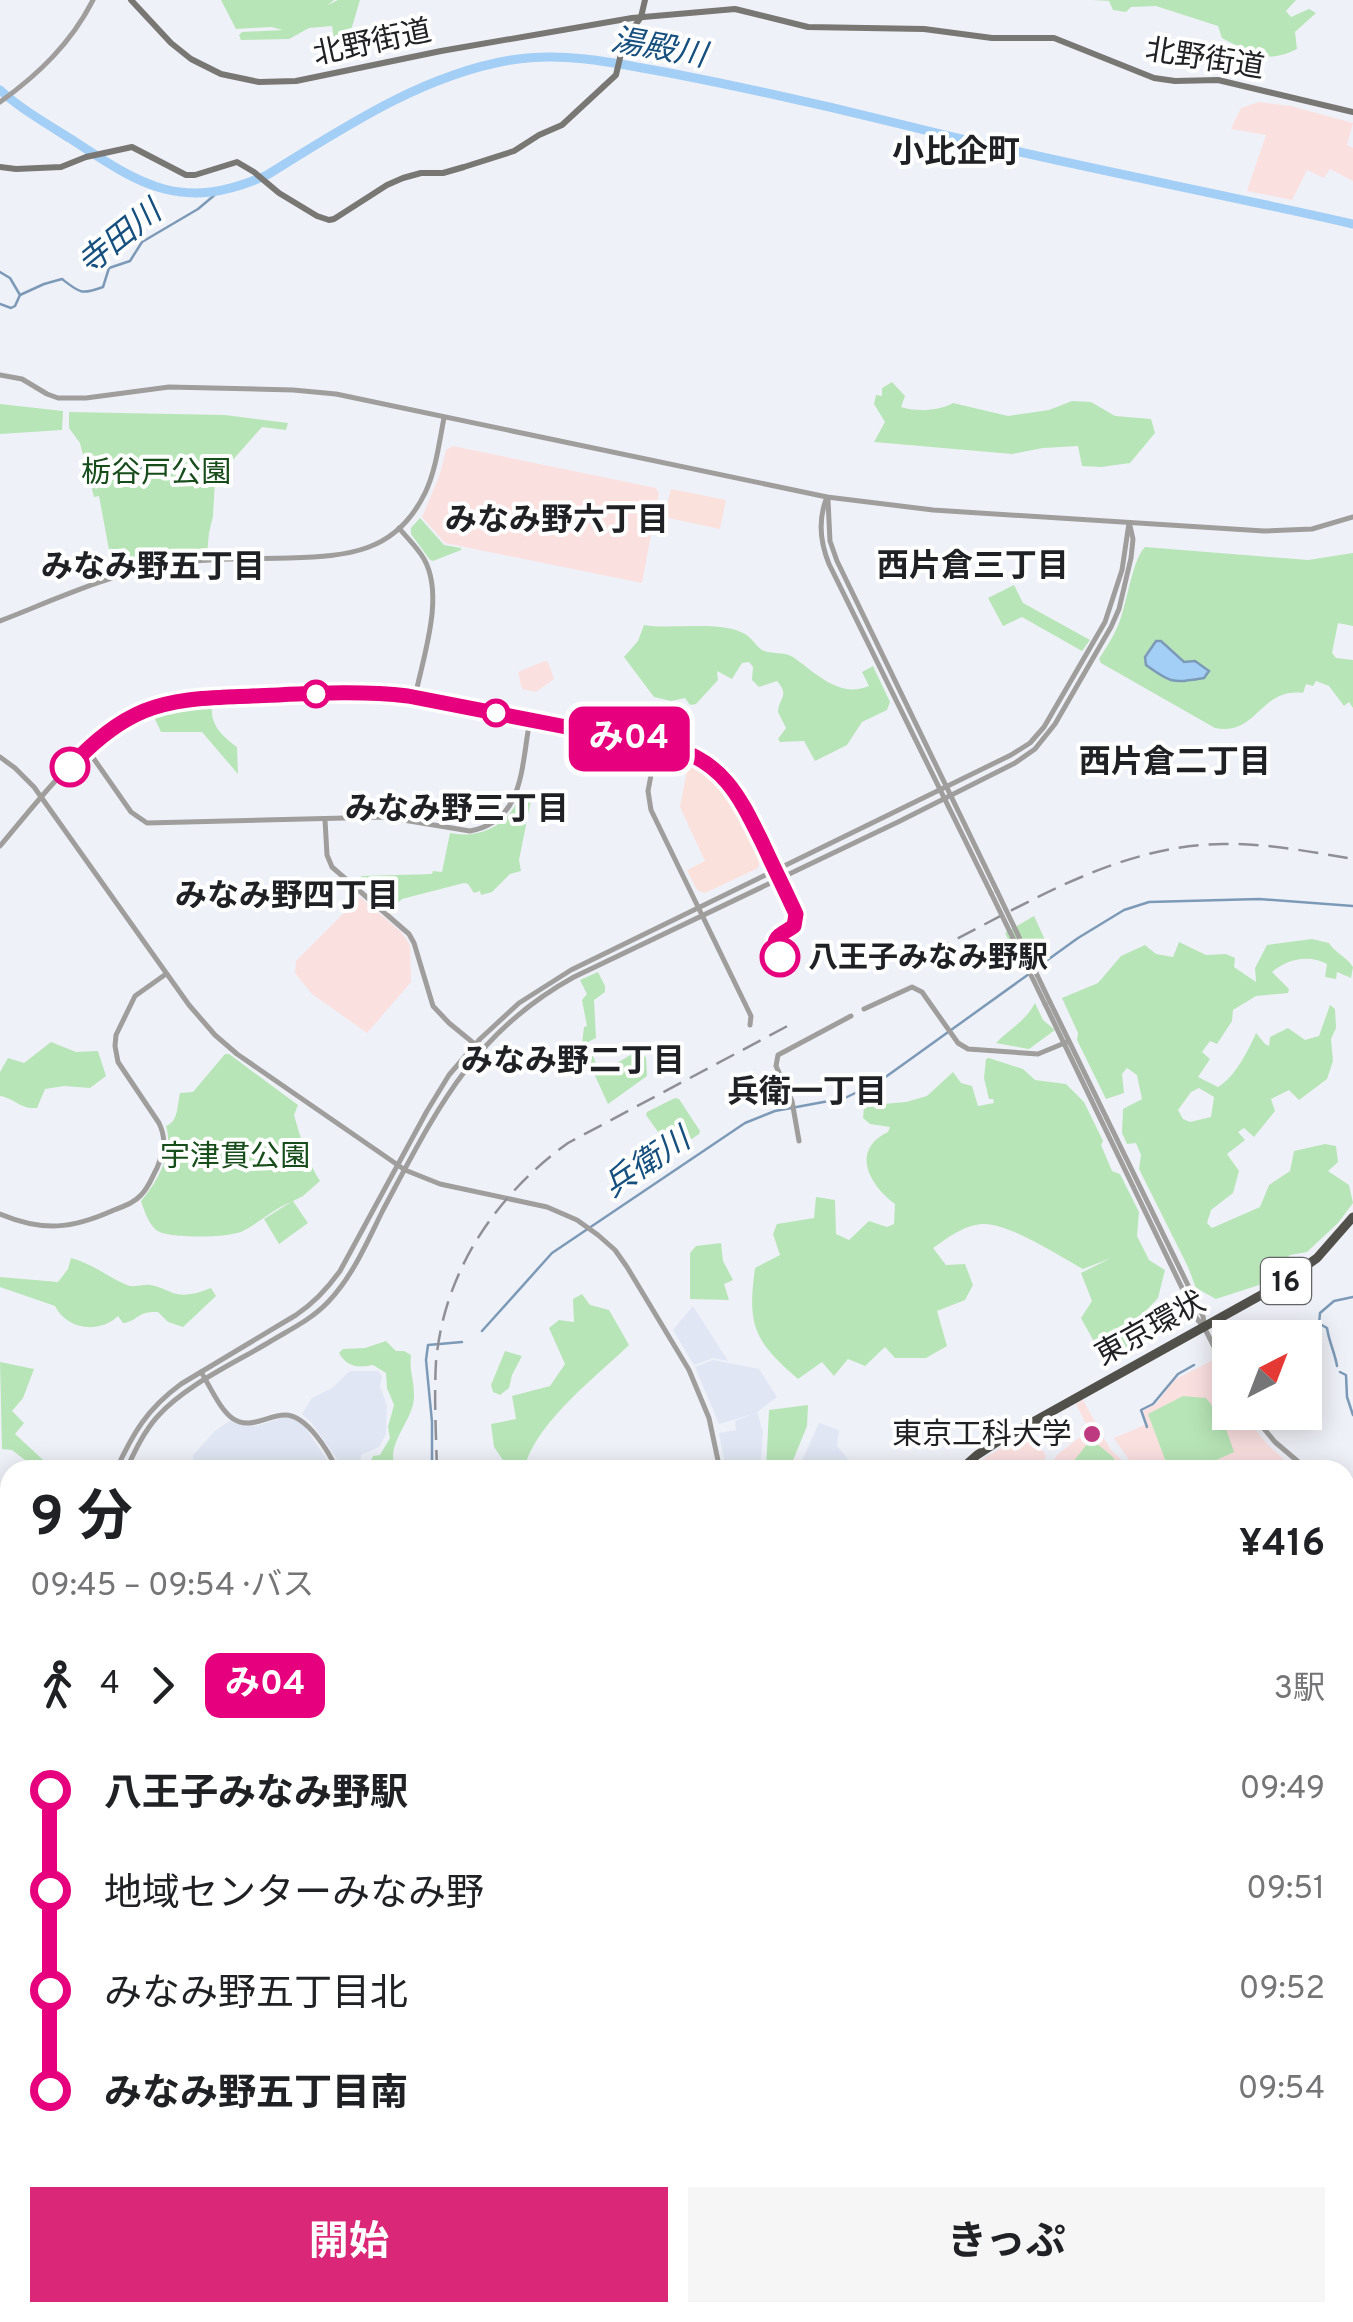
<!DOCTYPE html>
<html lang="ja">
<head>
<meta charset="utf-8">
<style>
	:root { --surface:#fff; --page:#f6f6f6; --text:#202124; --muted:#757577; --accent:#db2777 }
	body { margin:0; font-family:Overpass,"Noto Sans JP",sans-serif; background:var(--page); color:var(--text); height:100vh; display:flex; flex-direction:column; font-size:38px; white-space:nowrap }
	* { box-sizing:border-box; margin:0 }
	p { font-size:32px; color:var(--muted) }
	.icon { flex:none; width:55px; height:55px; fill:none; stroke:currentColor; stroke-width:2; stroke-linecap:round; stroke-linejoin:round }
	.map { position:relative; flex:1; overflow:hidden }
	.sheet { position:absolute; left:0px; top:1460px; width:1355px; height:862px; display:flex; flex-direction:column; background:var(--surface); border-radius:30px 30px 0 0; box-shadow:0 5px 25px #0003 }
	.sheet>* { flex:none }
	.badge { padding:0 20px; border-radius:15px; font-size:35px; line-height:65px }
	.needle { width:65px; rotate:42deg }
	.controls { position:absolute; left:1212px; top:1320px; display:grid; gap:20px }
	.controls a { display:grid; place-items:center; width:110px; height:110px; border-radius:0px; background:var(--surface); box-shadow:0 5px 25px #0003; font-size:50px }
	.map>.badge { position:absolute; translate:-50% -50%; box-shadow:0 0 0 5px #fff }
	.legs { display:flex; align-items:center; gap:15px; height:110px; padding:0 30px; font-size:32px }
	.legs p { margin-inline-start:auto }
	.overview { display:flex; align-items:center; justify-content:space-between; height:170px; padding:0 30px }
	h1 { font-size:55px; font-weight:700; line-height:75px }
	.primary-button { display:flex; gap:20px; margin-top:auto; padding:20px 30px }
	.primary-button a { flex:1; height:115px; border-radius:0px; background:var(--accent); color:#fff; font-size:40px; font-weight:700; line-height:115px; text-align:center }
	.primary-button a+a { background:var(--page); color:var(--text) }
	ul { padding:0 30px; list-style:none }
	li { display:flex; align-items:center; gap:35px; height:100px; font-size:38px }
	li i { display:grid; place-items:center; width:15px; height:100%; margin:0 12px; background:currentColor }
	li i::after { content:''; width:25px; height:25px; margin:-12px; border:8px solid; border-radius:50%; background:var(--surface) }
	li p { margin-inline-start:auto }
	li:first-child i { background:linear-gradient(#0000 50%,currentColor 0) }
	li:last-child i { background:linear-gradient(currentColor 50%,#0000 0) }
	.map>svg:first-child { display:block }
	.commercial { fill:#fbe1dc }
	.built { fill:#e1e6f4 }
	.education { fill:#fbe0e0 }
	.green { fill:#b8e5b7; fill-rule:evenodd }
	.water { fill:#a3cef6; stroke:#7c9ab7; stroke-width:2.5 }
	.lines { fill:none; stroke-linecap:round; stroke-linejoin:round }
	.stream { stroke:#7c9ab7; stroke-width:2.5 }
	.river { stroke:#a3cef6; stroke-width:9 }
	.tertiary { stroke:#9f9e9c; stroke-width:5 }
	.secondary { stroke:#787773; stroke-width:6 }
	.trunk { stroke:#52504a; stroke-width:9 }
	.rail { stroke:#8f9095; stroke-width:2.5; stroke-dasharray:20 10; stroke-linecap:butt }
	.tertiary-bridge { stroke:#9f9e9c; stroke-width:5 }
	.line-1-casing { stroke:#fff; stroke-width:22 }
	.line-1 { stroke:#e6007e; stroke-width:15 }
	.stop-1-dot { fill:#fff; stroke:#e6007e; stroke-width:5 }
	.poi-dot { fill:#be3a80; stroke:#fff; stroke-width:4 }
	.labels { text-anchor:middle; stroke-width:8; stroke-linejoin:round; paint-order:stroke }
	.shield { fill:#fff; stroke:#636466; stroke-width:2.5 }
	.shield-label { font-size:28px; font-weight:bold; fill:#202124 }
	.street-label { font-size:30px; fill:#202124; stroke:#fff }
	.park-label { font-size:30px; fill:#174c1b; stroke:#fff }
	.stop-label { font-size:30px; font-weight:bold; fill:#202124; stroke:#fff; text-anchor:start }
	.poi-label { font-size:30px; fill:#202124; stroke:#fff; text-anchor:end }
	.water-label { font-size:32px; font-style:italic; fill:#16507e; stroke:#fff }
	.neighbourhood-label { font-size:32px; font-weight:bold; fill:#202124; stroke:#fff }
</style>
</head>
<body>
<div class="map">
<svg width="1353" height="2322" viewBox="0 0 1353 2322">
	<rect width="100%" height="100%" fill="#eff1f8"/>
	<g class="commercial">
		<polygon points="671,489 726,500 720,529 664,517"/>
		<polygon points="689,760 708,772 724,788 736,805 761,857 758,868 705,893 697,890 687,870 705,861 680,807"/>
	</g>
	<g class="built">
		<polygon points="693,1306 728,1361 713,1358 694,1365 673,1330"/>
		<polygon points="713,1360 759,1369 777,1397 757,1412 763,1432 760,1470 726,1470 719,1433 736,1430 735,1421 753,1414 719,1424 695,1367"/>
		<polygon points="350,1371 378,1371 382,1376 380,1386 387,1406 386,1434 379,1447 361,1455 361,1470 342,1470 335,1456 311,1422 302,1414 312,1398 332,1388"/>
		<polygon points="285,1417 294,1419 305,1427 334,1470 193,1470 193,1455 215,1431 231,1420 236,1423 256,1426"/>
		<polygon points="819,1423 839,1430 837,1446 857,1470 798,1470"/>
		<polygon points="530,1460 612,1463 619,1470 529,1470"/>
	</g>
	<g class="education">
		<polygon points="1259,102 1291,106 1353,123 1347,145 1353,148 1353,181 1330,169 1324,178 1307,170 1292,200 1247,191 1266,135 1231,129 1241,108"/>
		<polygon points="453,446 656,488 659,493 642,583 445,543 422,517 440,474 446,450"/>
		<polygon points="545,661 548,662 554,679 536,692 522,689 518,672"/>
		<polygon points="360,897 401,932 410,945 411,982 367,1033 312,994 295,973 296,961"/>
		<polygon points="1213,1360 1230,1394 1230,1412 1242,1413 1267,1444 1296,1470 1222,1470 1220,1466 1211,1470 1139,1470 1134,1467 1114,1438 1147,1424 1143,1411 1156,1404 1174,1380"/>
		<polygon points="1083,1400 1110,1449 1132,1470 970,1470 986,1457 1021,1437 1030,1429 1046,1456 1042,1467 1051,1465 1057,1455 1089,1430 1076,1404"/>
	</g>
	<g class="green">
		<polygon points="221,0 334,0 328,5 338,0 360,0 349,37 334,39 332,26 309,28 289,39 241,40 239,35 242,32 283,30 271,27 236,29"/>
		<path d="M1093 0H1296L1286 11 1291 17 1309 9 1316 13 1295 32 1297 49C1264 65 1252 53 1222 38L1218 26 1156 6 1131 7 1126 12 1113 10 1109 1Z"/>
		<path d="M892 382 905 396 901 407C915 412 940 411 953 403L1008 416 1049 410 1072 401 1091 402 1115 416 1151 419 1155 433 1130 463 1101 467 1082 466 1078 446 1043 448 1012 454 874 442 885 422 874 404 876 395 882 396V388Z"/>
		<polygon points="0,404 63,411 62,430 0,434"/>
		<path d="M69 412 225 415 288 423 286 430 262 427 215 480 213 516 209 533 207 554C174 556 145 560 113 571L99 496 94 497 80 443 69 428Z"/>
		<polygon points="420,518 444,545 461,548 461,550 433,561 430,560 411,534 411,528"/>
		<path d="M1145 547 1308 560 1353 553V626L1338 623 1332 653 1336 658 1353 660V708L1349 702 1344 706 1329 686 1316 681 1313 686 1306 684 1303 693C1260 687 1257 737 1215 728L1101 663 1099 659C1106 648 1114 636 1119 623 1127 604 1132 560 1145 547Z"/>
		<polygon points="1014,585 1023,603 1090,640 1082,651 1022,617 1003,626 988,598"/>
		<path d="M644 625C672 630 720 620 745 634 752 638 756 646 762 650 772 655 783 651 793 657 815 672 839 699 869 686L862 672 873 666 890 702 887 710 862 722 847 745 815 761 804 741 780 742 778 739 786 728 778 712C779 697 790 696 777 681L759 687 752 680 753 667 749 662 742 663 732 679 717 671 718 680 696 704 690 705 685 698 671 701 654 697 624 657 638 641Z"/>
		<path d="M212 704C210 725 221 735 237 747L238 774 202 732H161L153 715 187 706Z"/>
		<path d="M519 797 531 800 519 860 521 871 510 874 492 892 481 895 480 891 474 893 468 884 464 883 402 899 399 902 373 881H369L362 888 357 883 356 880 362 876 432 874 433 871 442 872 450 833C479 839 508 826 519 797Z"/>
		<polygon points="1034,916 1046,942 1019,963 1005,933"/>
		<path d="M1312 939 1329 943C1336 954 1346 956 1353 967L1351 978 1337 972 1336 979 1325 977 1327 964C1309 954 1287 959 1272 972L1289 989 1288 993 1256 996 1233 1010 1232 1021 1217 1044 1210 1041 1202 1052 1210 1059 1198 1077 1218 1087C1235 1077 1248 1051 1256 1033L1265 1044 1269 1046 1270 1037 1288 1028 1305 1040 1319 1036 1330 1005 1335 1009 1336 1028 1331 1039 1333 1061 1327 1079 1299 1100 1289 1090 1271 1099 1275 1111 1254 1137 1244 1128 1238 1132 1245 1140 1227 1154 1239 1171 1233 1193 1211 1210 1207 1223 1212 1228 1260 1207 1269 1185 1290 1171 1294 1151 1325 1144 1336 1146 1338 1162 1328 1171 1349 1185 1353 1203 1338 1223 1307 1252 1290 1255 1262 1284 1216 1299 1196 1288 1188 1267 1139 1169 1141 1155 1136 1143 1127 1144 1122 1133 1123 1109 1142 1099 1137 1075 1127 1068 1122 1074 1124 1093 1106 1099 1077 1040 1078 1033 1062 998 1098 983 1121 956 1145 945 1156 954 1173 957 1179 942 1206 955 1226 954 1235 958 1234 967 1256 982 1255 968 1267 945ZM1199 1088 1214 1097 1211 1117 1190 1122 1183 1119 1178 1110 1191 1092Z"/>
		<polygon points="598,972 605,986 605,992 594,1000 596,1038 588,1042 596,1064 617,1063 634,1053 646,1057 647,1076 608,1104 585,1054 582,1044 584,1027 587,1026 582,1000 587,994 580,980"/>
		<path d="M1035 1003 1043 1020 1055 1030 1029 1049 996 1043C1010 1028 1025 1022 1035 1003Z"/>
		<path d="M51 1042 76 1052 98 1051 106 1076 90 1088 64 1086 45 1089 37 1108C19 1109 16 1099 0 1096V1072L8 1058 24 1063Z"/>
		<path d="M225 1054H229L298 1105 294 1115C301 1139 307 1161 320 1181L303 1196 293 1201 308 1223 279 1244 264 1219 291 1202C273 1209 259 1223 243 1231 230 1238 167 1239 156 1230 148 1223 144 1210 141 1201 158 1181 174 1152 166 1126 179 1121 177 1105 180 1093L193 1092Z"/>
		<path d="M989 1058 1023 1069 1035 1080 1066 1084 1084 1102 1103 1141 1101 1145 1112 1171 1120 1174 1139 1212 1137 1236 1149 1260 1165 1270 1158 1298 1143 1314 1154 1335 1116 1354 1114 1350 1102 1356 1081 1318 1092 1301 1081 1273 1111 1258 1083 1269C1060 1256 1007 1222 982 1224 964 1225 947 1238 933 1248L946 1265 965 1264 973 1285 965 1300 937 1311 947 1346 926 1358H895L885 1347 865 1366 848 1359 834 1376 822 1362 798 1379C754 1341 747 1326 755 1268L780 1255 773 1234 777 1224 814 1218 816 1197 835 1200 836 1234 849 1240 869 1221 887 1227 894 1224 895 1204C869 1185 850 1150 888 1132L890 1127 870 1124 863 1118 864 1106 876 1099 883 1104 906 1102 927 1096 953 1072 961 1083 972 1086 978 1106 994 1103 993 1099H989L984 1078 986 1059Z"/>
		<polygon points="675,1098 679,1099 700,1131 699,1134 674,1151 671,1150 646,1115 647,1112"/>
		<polygon points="721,1243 723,1261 733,1280 724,1284 729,1300 690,1299 690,1253 696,1246"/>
		<path d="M71 1258C91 1263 108 1277 127 1285 135 1288 142 1284 150 1285 158 1286 166 1290 173 1293 186 1297 198 1293 211 1288L216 1296 183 1327 168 1322 158 1312C136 1311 139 1321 123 1323L118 1316C99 1334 67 1330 55 1306L0 1287V1277L58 1282 68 1269Z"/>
		<path d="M582 1294 590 1305 609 1310 629 1345C596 1377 534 1424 524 1470H505V1463L494 1447 491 1424 516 1419 512 1396 550 1386 565 1364 549 1328 559 1320 574 1322 573 1299Z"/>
		<path d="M386 1341 396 1351H404L411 1355C409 1370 414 1380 414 1394 415 1416 395 1433 393 1455 393 1460 395 1465 395 1470H367L373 1456 380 1455 390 1438 388 1427 394 1405 387 1388 386 1373 373 1365C358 1368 347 1367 339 1353L343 1349 365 1348Z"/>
		<polygon points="505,1351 522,1356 512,1375 509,1388 500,1395 493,1392 491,1385"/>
		<polygon points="0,1362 34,1369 23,1398 12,1411 24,1423 15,1434 54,1470 38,1470 12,1450 2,1449"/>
		<polygon points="1183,1396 1206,1398 1223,1420 1234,1452 1194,1470 1169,1470 1148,1414"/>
		<polygon points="808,1405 807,1426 789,1470 766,1470 769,1410"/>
		<polygon points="1091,1439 1112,1456 1121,1470 1067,1470"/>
		<polygon points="1353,1648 1350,1688 1353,1688 1353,1733 1349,1732 1352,1713 1350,1699 1346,1733 1353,1736 1353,1744 1345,1761 1345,1649"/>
		<polygon points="0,1780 10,1788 9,2175 0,2175"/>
		<polygon points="1345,1835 1353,1836 1353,1987 1345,1996"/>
		<polygon points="1353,2127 1353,2322 1241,2322 1237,2313 1345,2312 1345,2135"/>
		<polygon points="0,2212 10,2213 10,2312 530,2313 528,2322 0,2322 0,2263 3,2249 0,2236"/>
		<polygon points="651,2312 914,2312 914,2313 896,2322 642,2322"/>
	</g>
	<path class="water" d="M1156 641H1161L1184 662 1195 661 1209 671 1204 678C1173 683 1172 684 1146 665L1145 657Z"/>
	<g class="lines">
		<g class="stream">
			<path d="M0 272 10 278 20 295 44 284 62 279C80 293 81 295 103 287L109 268 130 261 142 242 198 209 217 193"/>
			<polyline points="0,304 11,308 15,306 20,295"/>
			<path d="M132 475C148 462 153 450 172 466L181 460"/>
			<polyline points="1035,969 1078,938 1124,910 1149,902 1259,899 1353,906"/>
			<path d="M1320 1324 1327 1328C1329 1342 1335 1353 1337 1366"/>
			<polyline points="482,1331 552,1253 745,1123 775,1111 845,1098 880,1081 1029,974"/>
			<polyline points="1301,1338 1307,1327 1319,1324 1320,1313 1334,1301 1353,1297"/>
			<polyline points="1340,1372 1346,1375 1347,1397 1353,1415"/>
			<polyline points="1147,1427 1141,1410 1153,1404 1178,1374 1194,1365"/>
			<polyline points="432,1470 432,1422 426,1360 428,1345 462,1342"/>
		</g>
		<path class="river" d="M0 90C21 109 47 124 71 139 142 186 182 213 267 175 343 128 422 75 511 60 567 51 620 64 675 74 752 89 828 106 904 125 1052 162 1203 190 1353 224"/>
		<g class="tertiary">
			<path d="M0 102C39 74 71 43 93 0"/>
			<polyline points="0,375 22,379 47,394 58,398 86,398 169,387 293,390 336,394 827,497 933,510 1264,531 1312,529 1353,517"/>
			<path d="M827 497C818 519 820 542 829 564L991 893"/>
			<polyline points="828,500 830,541 837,561 997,891"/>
			<path d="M399 528C407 538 417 547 424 559 445 596 423 657 415 697"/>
			<path d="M0 621C54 600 110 574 167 564 207 558 249 559 289 558 348 556 396 553 425 493 436 470 439 443 444 418"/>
			<polyline points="657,744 648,791 651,810 751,1016 750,1025"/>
			<path d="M87 749 131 812 147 823 385 817 470 831C525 821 521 765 530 720"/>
			<polyline points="0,757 15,768 34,787 189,1005 215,1035 237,1054 405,1170 440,1184 547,1207 577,1220 598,1235 615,1250 627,1267 689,1370 709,1418 720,1470"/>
			<polyline points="325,820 327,855 332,867 409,934 414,943 433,1006 449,1023 482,1050"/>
			<path d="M0 846C56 780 105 709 197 698L378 693 415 697 667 746C735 764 752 821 780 879"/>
			<polyline points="1050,1002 1203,1316 1204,1324"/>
			<polyline points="1045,1004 1197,1319 1204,1327 1230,1378"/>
			<polyline points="864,1009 912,987 922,992 958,1043 968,1049 1038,1054 1067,1042"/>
			<polyline points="799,1141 792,1101 776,1066 778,1055 851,1016"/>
			<path d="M0 1214C43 1232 72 1229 114 1210 124 1206 134 1203 141 1195 149 1187 152 1177 157 1168 164 1151 167 1140 159 1123L118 1062 115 1046 116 1035 135 996 166 974"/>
			<path d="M201 1372C210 1386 219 1408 232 1418 250 1431 267 1415 285 1415 307 1415 329 1452 337 1470"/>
			<polyline points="1250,1412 1275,1442 1308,1470"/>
			<path d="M116 1470C133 1433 147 1409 181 1384L296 1315C314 1303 327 1289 340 1271L427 1111 449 1075 480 1039 519 1003 571 970 1011 755 1030 743 1044 727 1105 622 1122 570 1129 523"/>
			<path d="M126 1470C135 1451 143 1433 157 1417 185 1385 235 1363 271 1341 291 1329 312 1319 328 1302 353 1276 367 1242 383 1210 435 1113 472 1033 574 977L898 822 1015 763 1035 749 1055 724 1111 627 1119 609 1131 558 1133 539 1130 526"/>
			<polyline points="1345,1492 1353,1496"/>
			<polyline points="0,1566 10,1573"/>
			<polyline points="0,1692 10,1677"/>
			<polyline points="0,1705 10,1692"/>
		</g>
		<g class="secondary">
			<polyline points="131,0 171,43 191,59 221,74 259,82 296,81 441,51 632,18 735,9 808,27 924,29 992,38 1054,38 1154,78 1175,81 1218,80 1353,112"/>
			<polyline points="0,167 16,169 61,167 86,157 132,147 186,175 195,175 237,162 254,172 279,193 317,216 329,220 334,219 387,185 403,178 421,173 443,173 464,167 514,151 539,135 562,125 616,75 624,41 641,17 645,0"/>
		</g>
		<g class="trunk">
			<polyline points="960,1470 977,1455 997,1442 1281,1284 1317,1258 1353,1217"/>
			<polyline points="1345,2052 1353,2049"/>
			<polyline points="1345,2066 1353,2063"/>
			<polyline points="567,2322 573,2312"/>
			<polyline points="930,2322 948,2312"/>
			<polyline points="947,2322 964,2312"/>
		</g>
		<g class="rail">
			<path d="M931 952C1024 906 1116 845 1223 844 1267 843 1311 852 1353 859"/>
			<path d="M437 1470C436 1434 434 1398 436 1362 444 1271 496 1195 568 1143L795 1022"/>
		</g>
		<g class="tertiary-bridge">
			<polyline points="997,891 1050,1002"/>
			<polyline points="991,893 1045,1004"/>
		</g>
	</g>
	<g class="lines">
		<defs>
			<path id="line-1" d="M70 767C91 744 115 723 144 711 179 697 215 698 252 696 304 694 356 690 408 696L674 748C725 764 740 798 762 842 773 866 785 890 796 914L794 926C778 937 769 937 780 957"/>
		</defs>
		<use href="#line-1" class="line-1-casing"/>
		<use href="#line-1" class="line-1"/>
	</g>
	<g class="stop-1-dot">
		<circle cx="316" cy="694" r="12"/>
		<circle cx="496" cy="713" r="12"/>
		<circle cx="70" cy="767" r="18"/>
		<circle cx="780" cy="957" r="18"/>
	</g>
	<circle class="poi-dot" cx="1092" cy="1434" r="10"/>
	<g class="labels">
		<rect class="shield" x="1261" y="1258" width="50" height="46" rx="8"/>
		<g class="shield-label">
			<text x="1286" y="1291">16</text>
		</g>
		<g class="street-label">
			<text transform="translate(372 42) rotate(-12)" y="10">北野街道</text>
			<text transform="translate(1205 58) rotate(9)" y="10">北野街道</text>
			<text transform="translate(1150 1328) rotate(-29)" y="10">東京環状</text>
		</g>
		<g class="park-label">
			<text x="156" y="482">栃谷戸公園</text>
			<text x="235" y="1166">宇津貫公園</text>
		</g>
		<g class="stop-label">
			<text x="808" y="967">八王子みなみ野駅</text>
		</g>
		<g class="poi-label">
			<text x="1072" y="1444">東京工科大学</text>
		</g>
		<g class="water-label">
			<text transform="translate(659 47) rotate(10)" y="11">湯殿川</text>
			<text transform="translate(119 237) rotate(-39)" y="11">寺田川</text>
			<text transform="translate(646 1162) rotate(-34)" y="11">兵衛川</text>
		</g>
		<g class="neighbourhood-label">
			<text x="956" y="162">小比企町</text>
			<text x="557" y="530">みなみ野六丁目</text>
			<text x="973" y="576">西片倉三丁目</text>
			<text x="153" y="577">みなみ野五丁目</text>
			<text x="1175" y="772">西片倉二丁目</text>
			<text x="457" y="819">みなみ野三丁目</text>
			<text x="287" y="906">みなみ野四丁目</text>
			<text x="573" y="1071">みなみ野二丁目</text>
			<text x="807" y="1102">兵衛一丁目</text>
		</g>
	</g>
</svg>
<div class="controls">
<a><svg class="needle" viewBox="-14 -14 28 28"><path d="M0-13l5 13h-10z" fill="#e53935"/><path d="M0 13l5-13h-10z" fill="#757577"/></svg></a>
</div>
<b class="badge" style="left:629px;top:739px;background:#e6007e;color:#fff">み04</b>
<section class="sheet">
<div class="overview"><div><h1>9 分</h1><p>09:45 – 09:54 · バス</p></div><b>¥416</b></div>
<div class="legs"><svg class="icon" aria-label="walk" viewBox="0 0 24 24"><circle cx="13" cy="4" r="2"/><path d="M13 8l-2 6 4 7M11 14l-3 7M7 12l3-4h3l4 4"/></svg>4<svg class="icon" aria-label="forward" viewBox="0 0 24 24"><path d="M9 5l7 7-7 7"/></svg><b class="badge" style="background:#e6007e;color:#fff">み04</b><p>3駅</p></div>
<ul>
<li><i style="color:#e6007e"></i><b>八王子みなみ野駅</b><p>09:49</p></li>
<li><i style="color:#e6007e"></i><span>地域センターみなみ野</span><p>09:51</p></li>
<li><i style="color:#e6007e"></i><span>みなみ野五丁目北</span><p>09:52</p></li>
<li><i style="color:#e6007e"></i><b>みなみ野五丁目南</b><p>09:54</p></li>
</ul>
<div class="primary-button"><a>開始</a><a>きっぷ</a></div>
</section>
</div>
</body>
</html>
